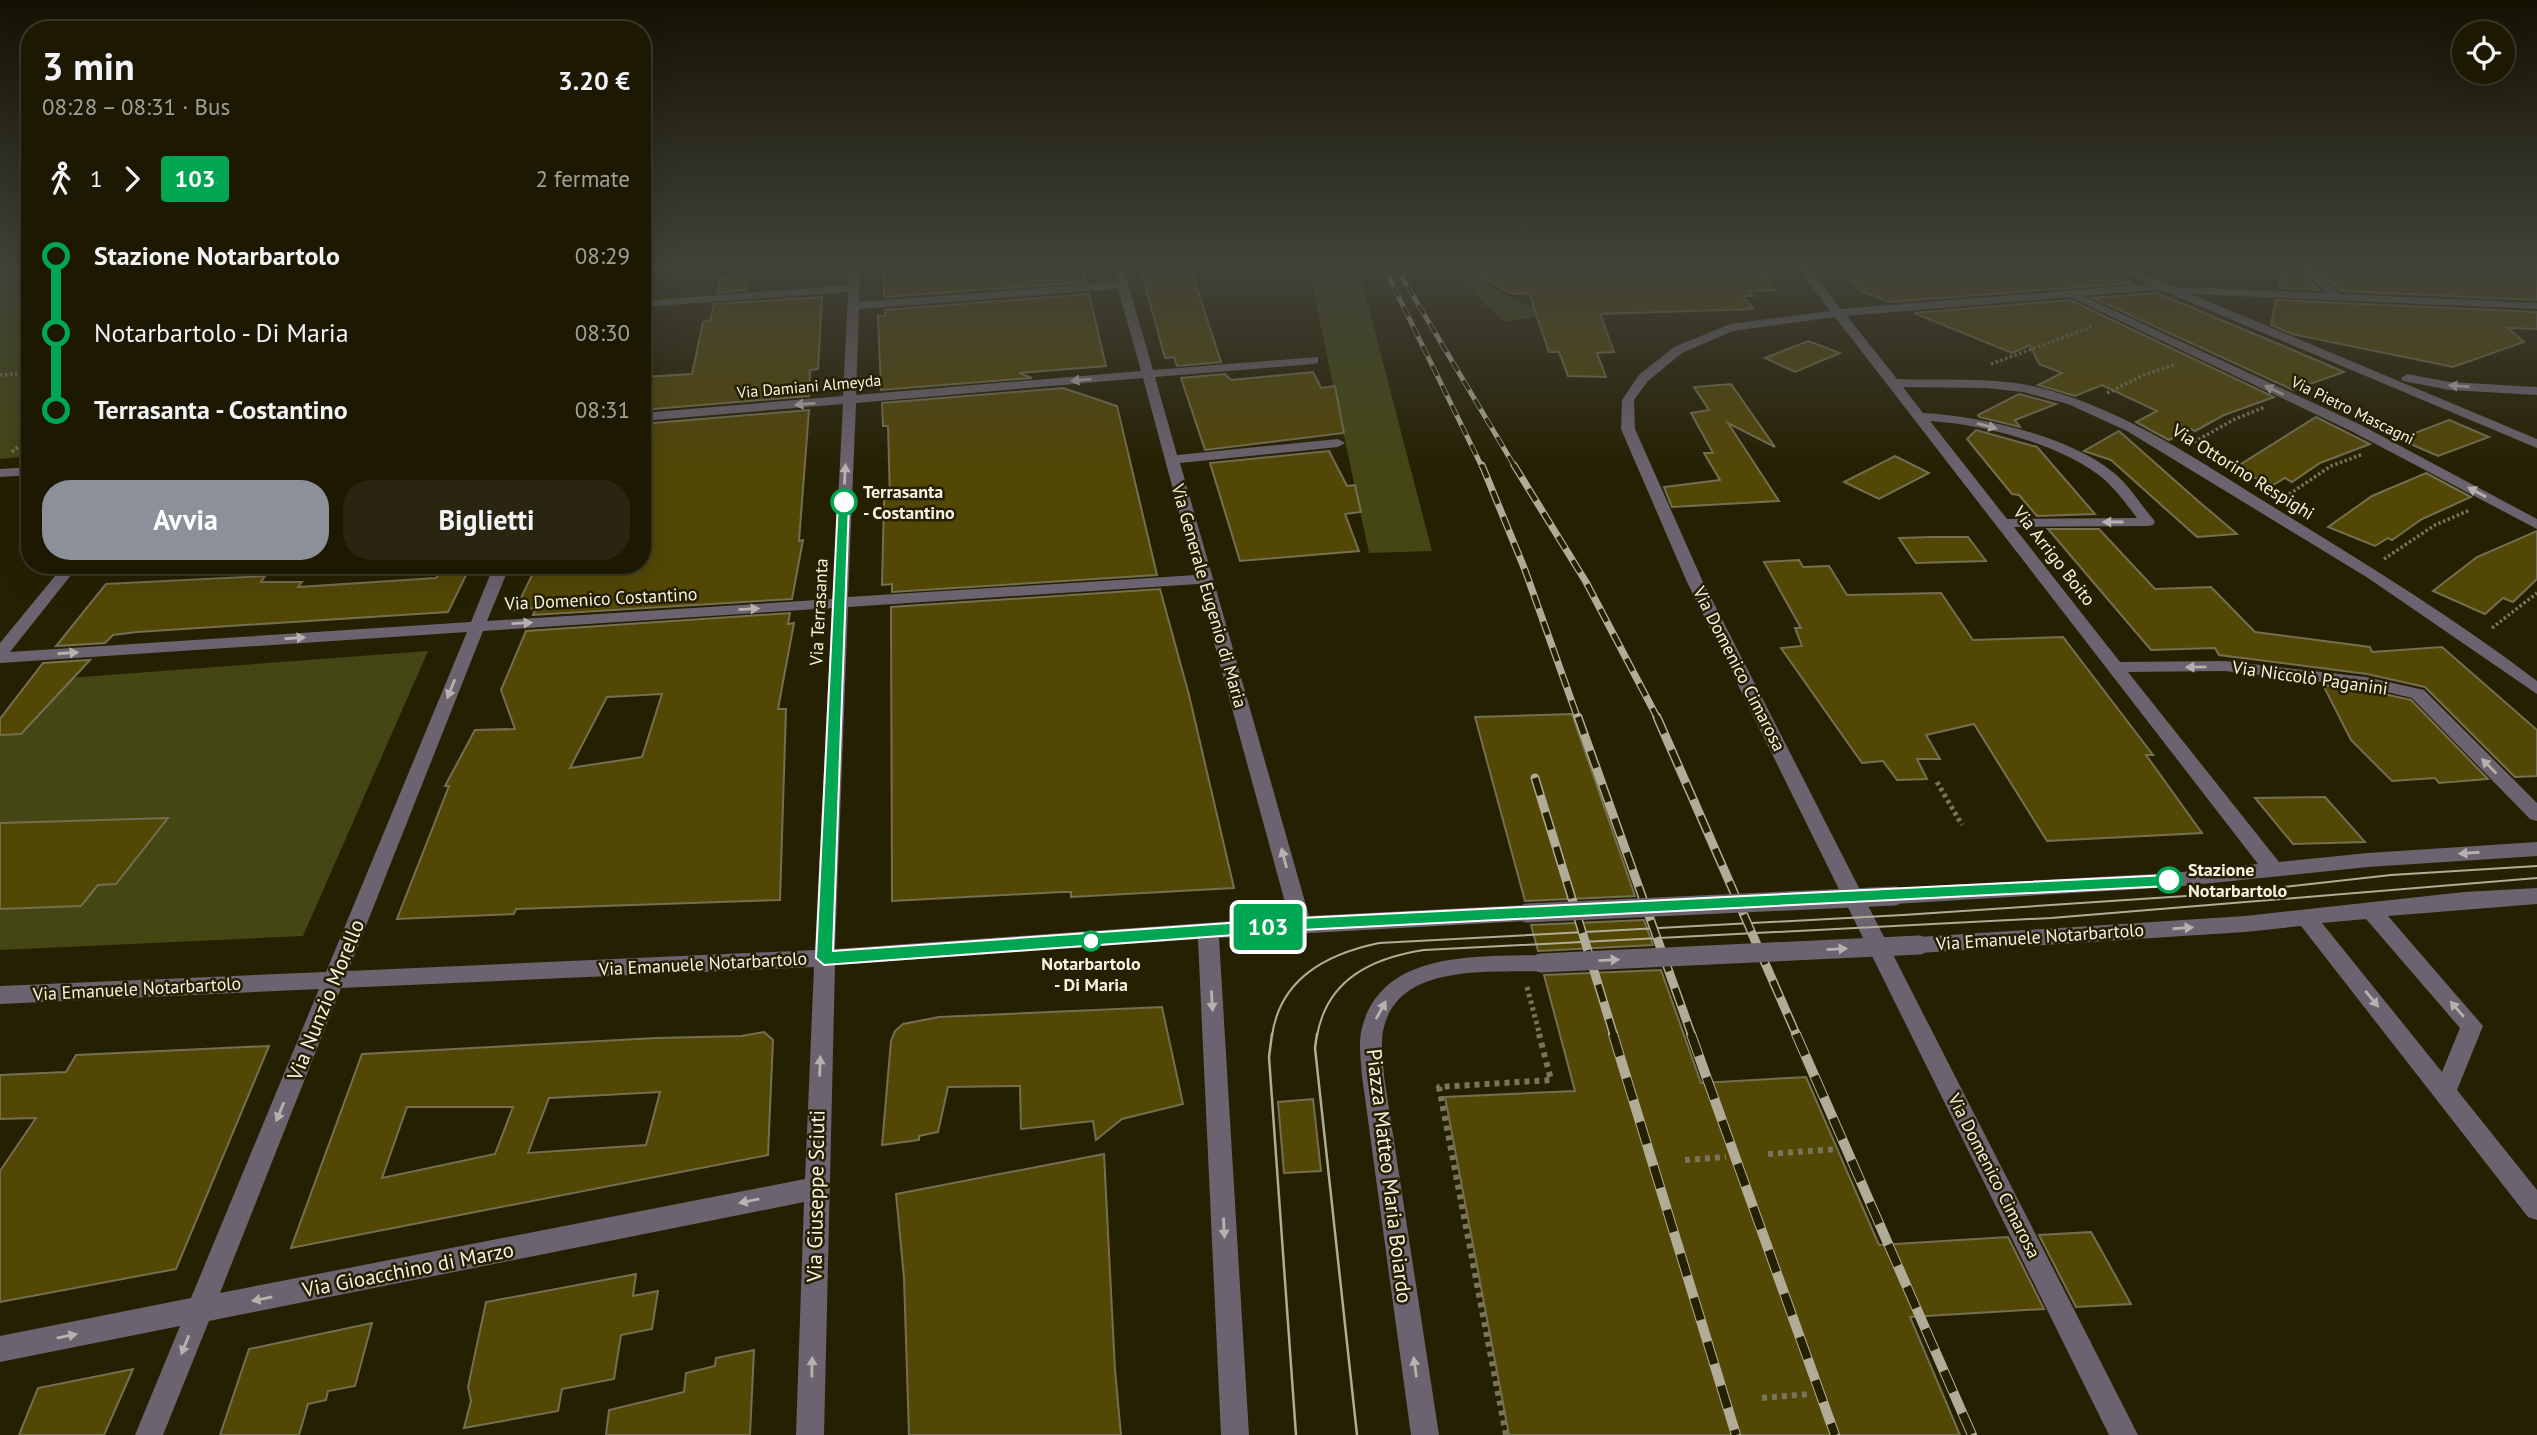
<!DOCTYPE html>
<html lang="it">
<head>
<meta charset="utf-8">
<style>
	:root { --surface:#1c1802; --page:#292511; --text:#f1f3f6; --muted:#a0a099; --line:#3a3724; --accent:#8c9099 }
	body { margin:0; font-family:"PT Sans",sans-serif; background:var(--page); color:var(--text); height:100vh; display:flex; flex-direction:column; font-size:26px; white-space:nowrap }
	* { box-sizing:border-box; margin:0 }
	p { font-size:23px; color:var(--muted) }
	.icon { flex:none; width:38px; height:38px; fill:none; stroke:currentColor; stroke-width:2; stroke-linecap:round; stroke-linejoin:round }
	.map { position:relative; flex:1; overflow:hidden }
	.side { position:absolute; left:21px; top:21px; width:630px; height:553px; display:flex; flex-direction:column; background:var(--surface); border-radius:28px; box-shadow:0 7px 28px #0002,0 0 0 2px var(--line) }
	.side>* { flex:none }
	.badge { padding:0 14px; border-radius:5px; font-size:24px; line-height:46px }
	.controls { position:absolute; left:2452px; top:21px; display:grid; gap:14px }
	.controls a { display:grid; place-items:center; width:63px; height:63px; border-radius:50%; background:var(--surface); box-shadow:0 7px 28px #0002,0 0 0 2px var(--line); font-size:35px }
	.map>.badge { position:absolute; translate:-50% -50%; box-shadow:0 0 0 4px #fff }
	.legs { display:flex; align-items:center; gap:10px; height:77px; padding:0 21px; font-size:23px }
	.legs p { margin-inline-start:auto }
	.headline { display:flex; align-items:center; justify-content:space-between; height:119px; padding:0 21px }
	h1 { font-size:38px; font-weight:600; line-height:52px }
	.primary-button { display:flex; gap:14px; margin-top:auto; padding:14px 21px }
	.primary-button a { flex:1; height:80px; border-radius:28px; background:var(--accent); color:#fff; font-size:28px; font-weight:600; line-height:80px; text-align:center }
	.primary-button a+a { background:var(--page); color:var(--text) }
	ul { padding:0 21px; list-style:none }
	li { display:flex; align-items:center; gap:24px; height:77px; font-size:26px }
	li i { display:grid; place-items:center; width:10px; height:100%; margin:0 9px; background:currentColor }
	li i::after { content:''; width:18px; height:18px; margin:-9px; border:5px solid; border-radius:50%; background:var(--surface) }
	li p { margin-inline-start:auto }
	li:first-child i { background:linear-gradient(#0000 50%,currentColor 0) }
	li:last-child i { background:linear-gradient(currentColor 50%,#0000 0) }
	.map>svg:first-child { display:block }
	.green { fill:#444714 }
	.building { fill:#534706; stroke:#756f51; stroke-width:2; fill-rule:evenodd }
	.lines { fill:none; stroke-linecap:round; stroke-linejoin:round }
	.path-far2 { stroke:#79745c; stroke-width:3.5; stroke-dasharray:2.5 2.5; stroke-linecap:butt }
	.path-far1 { stroke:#79745c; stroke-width:5; stroke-dasharray:3.5 3.5; stroke-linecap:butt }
	.path { stroke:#79745c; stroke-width:6; stroke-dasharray:5 5; stroke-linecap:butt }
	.minor { fill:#6b636f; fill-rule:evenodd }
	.tram-far1 { stroke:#b0ac97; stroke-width:2 }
	.tram { stroke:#b0ac97; stroke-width:2.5 }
	.rail-far3-casing { stroke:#b0ac97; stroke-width:5 }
	.rail-far2-casing { stroke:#b0ac97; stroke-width:7 }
	.rail-far1-casing { stroke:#b0ac97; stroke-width:9 }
	.rail-casing { stroke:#b0ac97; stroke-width:10 }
	.rail-far3 { stroke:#262003; stroke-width:3.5; stroke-dasharray:11; stroke-linecap:butt }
	.rail-far2 { stroke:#262003; stroke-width:4.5; stroke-dasharray:14; stroke-linecap:butt }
	.rail-far1 { stroke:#262003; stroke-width:6; stroke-dasharray:18; stroke-linecap:butt }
	.rail { stroke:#262003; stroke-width:8; stroke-dasharray:23; stroke-linecap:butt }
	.minor-bridge { stroke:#6b636f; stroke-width:19 }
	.oneway { fill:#b7b2ae }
	.line-1 { fill:#00a651; stroke:#fff; stroke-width:2 }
	.stop-1-dot { fill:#fff; stroke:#00a651; stroke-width:3.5 }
	.labels { text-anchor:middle; stroke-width:5; stroke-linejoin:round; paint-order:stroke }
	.far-street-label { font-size:16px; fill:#f6f3e2; stroke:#262003 }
	.street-label { font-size:18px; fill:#f6f3e2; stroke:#262003 }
	.stop-label { font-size:18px; font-weight:bold; fill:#f6f3e2; stroke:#262003; text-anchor:start }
	.near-street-label { font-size:21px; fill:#f6f3e2; stroke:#262003 }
</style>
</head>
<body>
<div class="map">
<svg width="2537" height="1435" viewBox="0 0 2537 1435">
	<rect width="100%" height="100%" fill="#262003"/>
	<g class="green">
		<polygon points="0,267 30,267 30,456 0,459"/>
		<polygon points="1308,267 1349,267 1353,282 1362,282 1432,551 1369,553"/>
		<polygon points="1447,267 1477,267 1489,286 1545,315 1504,322"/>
		<polygon points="428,651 303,936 0,950 0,719 28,681"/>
	</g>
	<g class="building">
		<polygon points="884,267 1082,267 1086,282 884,297"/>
		<polygon points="1140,267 1190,267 1221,362 1177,366 1174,357 1165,358"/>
		<polygon points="1463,267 1637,267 1640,271 1758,267 1776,290 1749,291 1753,296 1743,296 1753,309 1600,314 1614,352 1597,353 1606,377 1568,376 1559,352 1549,352 1529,293 1512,294"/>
		<polygon points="1841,267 2095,267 2132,283 1889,302 1861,291"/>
		<polygon points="2284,267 2297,267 2319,290 2279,288"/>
		<polygon points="2315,267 2537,269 2537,300 2341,291"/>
		<polygon points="749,276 745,290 717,293 721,278"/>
		<polygon points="2157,293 2281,345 2344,372 2293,390 2093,298"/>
		<polygon points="1089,294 1106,366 1019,373 1032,378 881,390 878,316 885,316 885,310"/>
		<polygon points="822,297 818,369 810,370 809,396 642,410 642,377 692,374 703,322 710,321 714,304"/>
		<polygon points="2070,300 2274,397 2224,415 2195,431 2191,429 2169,440 2136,422 2157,411 2102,385 2075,396 2038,385 2062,373 2039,364 2030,345 2012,353 1914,313"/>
		<polygon points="2276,300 2537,312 2537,329 2508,328 2524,342 2453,367 2292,334 2271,325"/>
		<polygon points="1808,341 1840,353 1795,372 1765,358"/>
		<polygon points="1313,372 1321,388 1335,386 1344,433 1205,450 1181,378 1225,374 1231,380"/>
		<polygon points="1731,384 1775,447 1728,423 1779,501 1672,507 1664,487 1720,480 1704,453 1713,453 1691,413 1709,410 1694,387"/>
		<polygon points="1063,388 1117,406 1157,575 892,592 892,584 882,585 884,500 890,499 888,426 883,426 882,403"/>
		<polygon points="2019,394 2056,404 2015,420 2020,427 1979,417 1978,415"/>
		<polygon points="809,410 799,541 803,540 792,599 533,615 536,608 515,610 537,565 642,565 642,424"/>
		<polygon points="2316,417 2370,444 2320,463 2292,482 2285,478 2273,485 2233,469"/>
		<polygon points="2449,420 2489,437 2438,456 2399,439"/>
		<polygon points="1976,430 2037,447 2095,514 2037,516 2019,495 2012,494 1967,439"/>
		<polygon points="2119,431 2198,501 2237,534 2197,537 2111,460 2084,451"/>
		<polygon points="1329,451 1347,486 1355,485 1361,512 1345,514 1359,551 1240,561 1210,463"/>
		<polygon points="1895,456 1929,473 1879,499 1844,482"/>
		<polygon points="2426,473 2471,497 2422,519 2392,540 2388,538 2375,546 2328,527 2372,496"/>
		<polygon points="2048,529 2099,529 2155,589 2211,587 2255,632 2370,647 2372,652 2442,647 2537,730 2537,776 2515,777 2425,687 2367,674 2219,655 2215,648 2151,650"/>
		<polygon points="2537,531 2537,579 2513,602 2503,598 2485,614 2433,591 2477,557"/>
		<polygon points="1932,537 1968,537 1986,561 1916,563 1899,538"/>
		<polygon points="1799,560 1803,567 1829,566 1847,595 1941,593 1973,640 2063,637 2153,755 2146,755 2202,833 2047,841 1974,724 1926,735 1940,759 1917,759 1927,779 1897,780 1883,761 1862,763 1781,648 1802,646 1795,628 1801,628 1764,562"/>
		<polygon points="470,567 448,612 137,632 113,635 105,643 56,646 106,584 265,576 261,582 302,582 298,587 436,578 445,568"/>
		<polygon points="1160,589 1189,695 1234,888 1071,897 1071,892 1061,892 892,901 891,607"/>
		<path d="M790 613 788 624 794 623 778 709H786L780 900 516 909 514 914 397 919 449 786H445L475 730 515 729 501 690 526 631ZM662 694 642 757 570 768 607 697Z"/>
		<polygon points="90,660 21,734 0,735 0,719 43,663"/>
		<polygon points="2323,685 2366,690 2411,700 2488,779 2439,783 2435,778 2392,781 2351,740"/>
		<polygon points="1572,714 1635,896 1525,901 1475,717"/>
		<polygon points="2325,797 2365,842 2293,844 2255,798"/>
		<polygon points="168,818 116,884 98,885 81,906 0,909 0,823"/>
		<polygon points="1644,920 1653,945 1538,951 1531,925"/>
		<polygon points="1661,970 1701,1083 1806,1077 1879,1245 2008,1237 2044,1309 1910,1317 1960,1435 1509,1435 1445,1097 1575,1091 1544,975"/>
		<polygon points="1162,1007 1183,1104 1122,1119 1096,1140 1093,1121 1021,1129 1020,1086 948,1087 938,1132 919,1136 919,1140 882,1145 891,1041 895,1031 903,1024 939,1017"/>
		<path d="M764 1032 773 1040 768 1155 291 1248 362 1054 656 1038 741 1036ZM660 1092 646 1145 528 1153 549 1098ZM407 1107H513L495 1154 382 1178Z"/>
		<polygon points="269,1046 176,1269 0,1302 0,1171 36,1118 0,1119 0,1075 66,1072 76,1055"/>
		<polygon points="1313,1099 1321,1171 1284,1173 1278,1102"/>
		<polygon points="1104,1154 1115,1370 1121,1435 909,1435 904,1278 896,1194"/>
		<polygon points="2091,1232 2110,1266 2131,1304 2076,1307 2039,1235"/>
		<polygon points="636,1274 633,1296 658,1291 652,1329 621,1335 614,1379 562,1389 558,1411 464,1428 471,1401 468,1387 486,1302"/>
		<polygon points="372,1323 355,1386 328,1391 326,1400 308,1404 299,1435 220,1435 249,1349"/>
		<polygon points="754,1350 750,1435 606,1435 609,1410 684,1392 686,1373 715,1366 716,1358"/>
		<polygon points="133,1369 104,1435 19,1435 38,1388"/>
	</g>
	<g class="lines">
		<g class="path-far2">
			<polyline points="0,278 30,269"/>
			<polyline points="1991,364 2094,326"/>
			<polyline points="0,375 30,373"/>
			<polyline points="2107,393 2144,375 2176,364"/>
			<polyline points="2194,442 2235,419 2265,407"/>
			<polyline points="12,452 30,437"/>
			<polyline points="2285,497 2331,466 2363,454"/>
			<polyline points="2384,559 2435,525 2470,510"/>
			<polyline points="2492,628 2537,593"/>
		</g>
		<g class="path-far1">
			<polyline points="1937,782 1962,825"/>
			<polyline points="1527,987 1540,1036"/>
		</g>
		<g class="path">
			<polyline points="1768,1154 1838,1149"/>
			<polyline points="1685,1160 1726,1157"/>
			<polyline points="1762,1398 1810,1394"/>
			<polyline points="1506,1435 1439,1087 1551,1080 1539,1034"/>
		</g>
		<g class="minor">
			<polygon points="642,267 651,267 642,275"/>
			<path d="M850 267H860L859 302 1117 282 1113 267H1123L1153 370 1318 357V363L1314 364 1155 377 1177 455 1338 439 1345 443 1338 447 1180 463 1309 916 1527 905 1534 908 1537 913 1534 918 1527 921 1219 938 1249 1435H1221L1198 939 835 965 824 1435H796L804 1202 209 1321 163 1435H135L180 1326 0 1362V1336L191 1298 319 989 0 1004V986L326 972 467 632 0 663V643L64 565H79L10 652 471 622 494 565H510L487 621 833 599 843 404 642 421V413L843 396 848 292 642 307V301L849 285ZM1118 289 1141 371 856 395 859 309ZM1143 378 1196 575 848 597 856 403ZM1198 584 1289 917 835 949 848 607ZM832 608 815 950 348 971 483 631ZM814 967 805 1179 220 1293 341 988Z"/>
			<path d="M1797 267H1808L1841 309 2148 284 2111 267H2125L2179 289 2184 287 2326 293 2300 267H2311L2340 294 2537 303V309L2191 294 2537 439V448L2161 290 2083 296 2361 425 2537 519V529L2351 431 2070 297 1847 316 1897 379C1946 381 1997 376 2045 389 2129 412 2202 463 2275 508 2364 563 2453 617 2537 681V694L2368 578 2127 431 2068 404 2023 392 1986 388 1903 387 1923 413C1981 416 2069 436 2114 473 2130 486 2140 504 2153 519L2155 522 2153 525 2148 526 2014 527 2120 662 2225 661 2366 677 2424 690 2537 803V821L2530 819 2412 698 2366 687 2225 671 2128 672 2279 862 2368 853 2537 842V856L2368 867 2173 887 1894 904 1887 901 1884 896 1887 891 1894 888 2173 873 2258 864 1835 317 1733 331 1682 353 1648 381 1634 400 1635 429 1703 582 2138 1435H2109L1687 582 1621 429 1622 400 1639 375 1674 347 1730 324 1830 311ZM1930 421C1983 424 2064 445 2105 480 2117 491 2127 505 2137 518L2007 519Z"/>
			<polygon points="2407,374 2450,382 2537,387 2537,395 2450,390 2403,381 2401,378"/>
			<polygon points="30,467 30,475 0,477 0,469"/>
			<path d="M2537 888V904L2388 916 2483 1026 2457 1090 2537 1190V1220L2528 1217 2301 926 2245 932 1919 953 1912 951 1909 945 1912 939 1919 937 2245 916 2464 892ZM2366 919 2460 1028 2442 1072 2322 923Z"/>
			<path d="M1541 955 1548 957 1552 963 1548 969 1541 971C1490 973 1400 963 1384 1027 1380 1042 1383 1060 1384 1076L1439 1435H1411L1362 1076C1361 1061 1358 1043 1362 1028 1382 950 1477 957 1541 955Z"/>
		</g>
		<g class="tram-far1">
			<path d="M1272 1036C1280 978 1327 954 1379 943L1903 915 2231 893 2391 875 2537 866"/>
			<path d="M1317 1036C1327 979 1372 958 1424 950L2051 918 2537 878"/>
		</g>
		<g class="tram">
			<polyline points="1272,1034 1269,1057 1296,1435"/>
			<polyline points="1317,1034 1315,1048 1357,1435"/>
		</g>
		<defs>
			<g id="rail-far3">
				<polyline points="1384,267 1482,467"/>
				<polyline points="1396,267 1515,467"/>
			</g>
			<g id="rail-far2">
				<polyline points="1482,465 1525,570 1578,719"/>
				<polyline points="1514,465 1586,582 1658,719"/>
			</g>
			<g id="rail-far1">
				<polyline points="1578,717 1692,1036"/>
				<polyline points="1657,717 1797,1036"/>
				<polyline points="1535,778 1614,1036"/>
			</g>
			<g id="rail">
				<polyline points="1613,1034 1736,1435"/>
				<polyline points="1691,1034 1835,1435"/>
				<polyline points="1796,1034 1972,1435"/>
			</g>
		</defs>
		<use href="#rail-far3" class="rail-far3-casing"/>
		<use href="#rail-far2" class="rail-far2-casing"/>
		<use href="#rail-far1" class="rail-far1-casing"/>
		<use href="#rail" class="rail-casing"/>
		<use href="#rail-far3" class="rail-far3"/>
		<use href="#rail-far2" class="rail-far2"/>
		<use href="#rail-far1" class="rail-far1"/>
		<use href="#rail" class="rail"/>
		<g class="minor-bridge">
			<polyline points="1527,913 1894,896"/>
			<polyline points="1541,963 1919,945"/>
		</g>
	</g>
	<defs><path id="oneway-solid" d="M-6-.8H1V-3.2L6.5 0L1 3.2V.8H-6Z" transform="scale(1.75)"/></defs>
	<g class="oneway">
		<use href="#oneway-solid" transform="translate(1081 380) rotate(175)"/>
		<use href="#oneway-solid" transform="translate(2459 386) rotate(-176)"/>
		<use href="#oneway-solid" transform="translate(2274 390) rotate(-155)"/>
		<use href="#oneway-solid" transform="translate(805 404) rotate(175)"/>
		<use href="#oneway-solid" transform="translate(1987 426) rotate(15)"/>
		<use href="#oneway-solid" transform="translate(845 474) rotate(-87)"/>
		<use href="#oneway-solid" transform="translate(2477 492) rotate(-152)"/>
		<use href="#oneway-solid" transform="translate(2113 522) rotate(180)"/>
		<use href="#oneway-solid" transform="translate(749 609) rotate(-3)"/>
		<use href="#oneway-solid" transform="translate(522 623) rotate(-3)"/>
		<use href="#oneway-solid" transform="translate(295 638) rotate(-4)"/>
		<use href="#oneway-solid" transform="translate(68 653) rotate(-4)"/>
		<use href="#oneway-solid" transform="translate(2196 667) rotate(179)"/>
		<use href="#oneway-solid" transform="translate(451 689) rotate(112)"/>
		<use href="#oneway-solid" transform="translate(2489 766) rotate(-135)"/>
		<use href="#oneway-solid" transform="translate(2469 853) rotate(176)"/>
		<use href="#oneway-solid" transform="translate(1284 858) rotate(-105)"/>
		<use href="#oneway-solid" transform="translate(2183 928) rotate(-4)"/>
		<use href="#oneway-solid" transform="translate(1837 949) rotate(-3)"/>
		<use href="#oneway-solid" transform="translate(1609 960) rotate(-3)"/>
		<use href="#oneway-solid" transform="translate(2372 999) rotate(51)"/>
		<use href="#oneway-solid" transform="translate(1212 1001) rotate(87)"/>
		<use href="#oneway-solid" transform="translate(2457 1009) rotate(-131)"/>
		<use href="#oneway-solid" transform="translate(1381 1010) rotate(-61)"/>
		<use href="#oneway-solid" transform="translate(820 1066) rotate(-88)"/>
		<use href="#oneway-solid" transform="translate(280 1112) rotate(112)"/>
		<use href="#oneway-solid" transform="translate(749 1201) rotate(169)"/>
		<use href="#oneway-solid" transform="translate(1224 1228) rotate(87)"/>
		<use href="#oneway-solid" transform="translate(262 1299) rotate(169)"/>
		<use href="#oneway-solid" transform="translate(67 1336) rotate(-11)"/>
		<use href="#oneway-solid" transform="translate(185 1345) rotate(112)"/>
		<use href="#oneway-solid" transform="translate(812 1367) rotate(-89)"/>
		<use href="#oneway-solid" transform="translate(1415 1367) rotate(-98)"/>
	</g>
	<linearGradient id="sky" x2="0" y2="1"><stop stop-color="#151202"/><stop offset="0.57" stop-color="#414239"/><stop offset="1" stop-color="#414239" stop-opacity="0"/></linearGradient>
	<rect width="2537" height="468" fill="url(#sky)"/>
	<polygon class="line-1" points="844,499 849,502 833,951 1301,918 2169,875 2177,880 2169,886 1301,930 824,965 816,958 838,502"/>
	<g class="stop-1-dot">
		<circle cx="844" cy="502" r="12"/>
		<circle cx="2169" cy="880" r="12"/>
		<circle cx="1091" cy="941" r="9"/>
	</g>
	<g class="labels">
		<g class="far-street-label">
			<text transform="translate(809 386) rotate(-5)" y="6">Via Damiani Almeyda</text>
			<text transform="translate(2353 410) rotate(26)" y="6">Via Pietro Mascagni</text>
		</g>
		<g class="street-label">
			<text transform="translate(2243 472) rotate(32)" y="6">Via Ottorino Respighi</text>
			<text transform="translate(2054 556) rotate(52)" y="6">Via Arrigo Boito</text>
			<text transform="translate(1209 596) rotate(74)" y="6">Via Generale Eugenio di Maria</text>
			<text transform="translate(601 599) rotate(-3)" y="6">Via Domenico Costantino</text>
			<text transform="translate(819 612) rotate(-87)" y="6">Via Terrasanta</text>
			<text transform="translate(1739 669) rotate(63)" y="6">Via Domenico Cimarosa</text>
			<text transform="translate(2310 678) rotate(8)" y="6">Via Niccolò Paganini</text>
			<text transform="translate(2040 937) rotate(-4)" y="6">Via Emanuele Notarbartolo</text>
			<text transform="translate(703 964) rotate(-3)" y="6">Via Emanuele Notarbartolo</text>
			<text transform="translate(137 989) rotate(-3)" y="6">Via Emanuele Notarbartolo</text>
			<text transform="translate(1994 1176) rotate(63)" y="6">Via Domenico Cimarosa</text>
		</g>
		<g class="stop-label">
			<text x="863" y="498">Terrasanta<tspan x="863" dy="21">- Costantino</tspan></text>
			<text x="2188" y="876">Stazione<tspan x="2188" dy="21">Notarbartolo</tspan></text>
			<text x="1091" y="970" text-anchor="middle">Notarbartolo<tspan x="1091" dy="21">- Di Maria</tspan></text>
		</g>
		<g class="near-street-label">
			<text transform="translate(326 1000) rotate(-68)" y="7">Via Nunzio Morello</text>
			<text transform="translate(1389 1176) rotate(83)" y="7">Piazza Matteo Maria Boiardo</text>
			<text transform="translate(816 1196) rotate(-89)" y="7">Via Giuseppe Sciuti</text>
			<text transform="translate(408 1270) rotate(-11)" y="7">Via Gioacchino di Marzo</text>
		</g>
	</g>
</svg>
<div class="controls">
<a><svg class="icon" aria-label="locate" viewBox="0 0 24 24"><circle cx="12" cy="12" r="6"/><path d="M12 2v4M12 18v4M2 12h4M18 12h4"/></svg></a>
</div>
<b class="badge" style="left:1268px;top:927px;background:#00a651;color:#fff">103</b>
<section class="side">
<div class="headline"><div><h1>3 min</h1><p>08:28 – 08:31 · Bus</p></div><b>3.20 €</b></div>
<div class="legs"><svg class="icon" aria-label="walk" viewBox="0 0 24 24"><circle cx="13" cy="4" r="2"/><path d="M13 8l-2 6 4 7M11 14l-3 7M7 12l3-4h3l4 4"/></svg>1<svg class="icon" aria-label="forward" viewBox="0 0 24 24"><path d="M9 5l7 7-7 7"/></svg><b class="badge" style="background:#00a651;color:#fff">103</b><p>2 fermate</p></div>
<ul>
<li><i style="color:#00a651"></i><b>Stazione Notarbartolo</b><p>08:29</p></li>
<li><i style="color:#00a651"></i><span>Notarbartolo - Di Maria</span><p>08:30</p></li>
<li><i style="color:#00a651"></i><b>Terrasanta - Costantino</b><p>08:31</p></li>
</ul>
<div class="primary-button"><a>Avvia</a><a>Biglietti</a></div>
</section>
</div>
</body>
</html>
